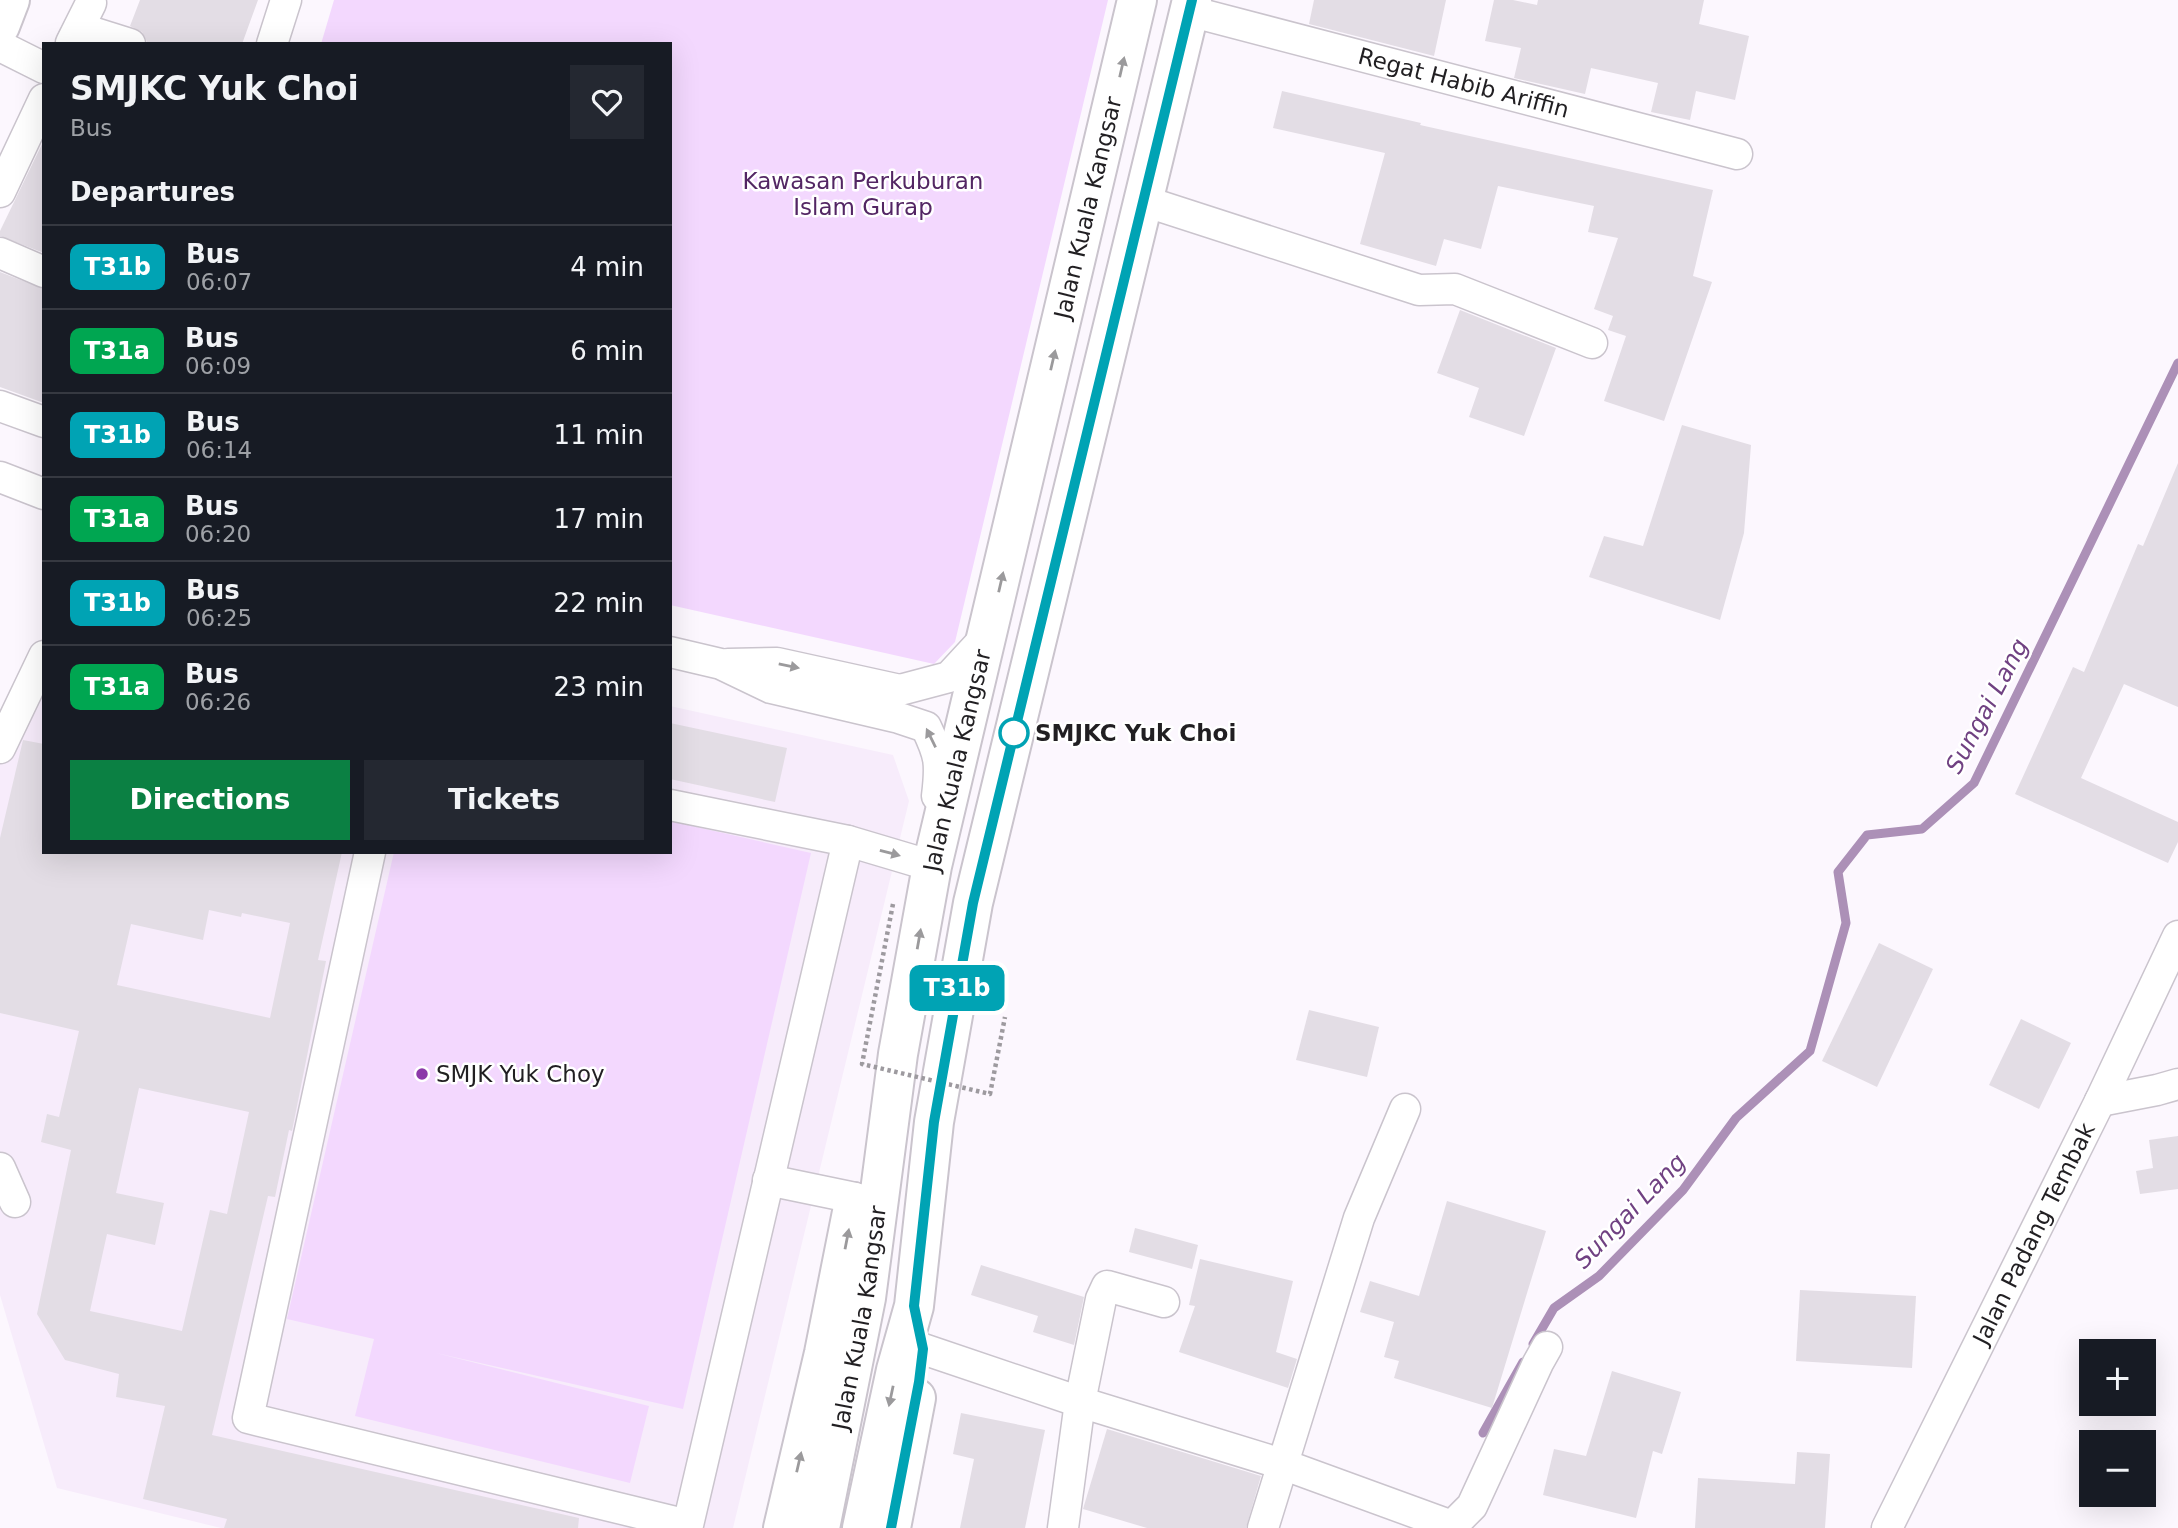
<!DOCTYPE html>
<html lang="en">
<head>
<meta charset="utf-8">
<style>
	:root { --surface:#171b24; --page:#242831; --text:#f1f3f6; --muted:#9ea1a6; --line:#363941; --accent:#0b8043 }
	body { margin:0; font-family:"DejaVu Sans",sans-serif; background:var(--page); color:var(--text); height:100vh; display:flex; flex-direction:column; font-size:26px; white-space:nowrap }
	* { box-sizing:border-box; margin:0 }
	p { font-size:23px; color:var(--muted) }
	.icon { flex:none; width:38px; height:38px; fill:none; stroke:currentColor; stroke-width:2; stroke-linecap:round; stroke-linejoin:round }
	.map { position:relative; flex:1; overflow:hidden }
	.drawer { position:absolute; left:42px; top:42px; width:630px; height:812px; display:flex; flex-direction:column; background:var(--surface); border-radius:0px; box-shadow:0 7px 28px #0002 }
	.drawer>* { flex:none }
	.badge { padding:0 14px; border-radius:10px; font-size:24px; line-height:46px }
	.buttons { position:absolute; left:2079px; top:1339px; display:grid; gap:14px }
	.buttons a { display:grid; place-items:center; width:77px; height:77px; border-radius:0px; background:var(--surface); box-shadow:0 7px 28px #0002; font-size:35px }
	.map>.badge { position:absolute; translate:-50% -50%; box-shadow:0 0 0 4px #fff }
	h2 { padding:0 28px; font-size:26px; line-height:63px }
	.round { display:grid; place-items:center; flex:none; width:74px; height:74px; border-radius:0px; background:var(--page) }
	.summary { display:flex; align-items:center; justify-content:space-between; height:119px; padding:0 28px }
	h1 { font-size:33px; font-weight:700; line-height:52px }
	.cta { display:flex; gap:14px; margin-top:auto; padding:14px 28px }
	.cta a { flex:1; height:80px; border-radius:0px; background:var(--accent); color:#fff; font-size:28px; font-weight:700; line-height:80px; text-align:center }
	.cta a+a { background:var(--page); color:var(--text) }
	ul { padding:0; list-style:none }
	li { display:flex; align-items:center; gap:21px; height:84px; padding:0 28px; border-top:2px solid var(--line) }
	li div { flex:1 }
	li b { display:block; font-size:26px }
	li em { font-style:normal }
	li .badge { min-width:77px; font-weight:700; text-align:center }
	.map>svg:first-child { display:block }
	.built { fill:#f7ecfb }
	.green { fill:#f3d8fe }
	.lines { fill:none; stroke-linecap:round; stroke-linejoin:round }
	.stream { stroke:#ac90b7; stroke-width:9 }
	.building { fill:#e3dde5; fill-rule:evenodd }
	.minor-casing { stroke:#cac4cd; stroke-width:33 }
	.major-casing { stroke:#cac4cd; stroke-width:42 }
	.highway-casing { stroke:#cac4cd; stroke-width:42 }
	.minor { stroke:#fff; stroke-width:30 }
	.major { stroke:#fff; stroke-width:38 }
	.highway { stroke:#fff; stroke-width:38 }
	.path-bridge { stroke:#9d9a9f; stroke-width:4.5; stroke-dasharray:3.5 3.5; stroke-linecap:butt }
	.oneway { fill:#9b9a9c }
	.line-casing { stroke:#fff; stroke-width:16 }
	.line { stroke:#00a3b4; stroke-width:10 }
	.stop-dot { fill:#fff; stroke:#00a3b4; stroke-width:3.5 }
	.poi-dot { fill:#8c3aa9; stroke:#fff; stroke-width:2.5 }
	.labels { text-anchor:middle; stroke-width:5; stroke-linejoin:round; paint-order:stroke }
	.street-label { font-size:23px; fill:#211f22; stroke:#fff }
	.park-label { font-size:23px; fill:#532664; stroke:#fff }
	.stop-label { font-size:23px; font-weight:bold; fill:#211f22; stroke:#fff; text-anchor:start }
	.poi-label { font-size:23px; fill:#211f22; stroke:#fff; text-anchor:start }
	.water-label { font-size:24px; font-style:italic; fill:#704182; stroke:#fff }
</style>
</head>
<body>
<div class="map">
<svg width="2178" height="1528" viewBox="0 0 2178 1528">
	<rect width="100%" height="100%" fill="#fcf7fe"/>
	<polygon class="built" points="44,677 44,852 670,852 670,706 893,755 909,801 733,1528 221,1528 57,1488 0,1295 0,763"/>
	<g class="green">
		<polygon points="334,0 1108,0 955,642 934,664 670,605 670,44 321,44"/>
		<polygon points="670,821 811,853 683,1409 436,1353 649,1406 630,1483 355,1416 374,1339 287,1319 394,852 670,852"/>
	</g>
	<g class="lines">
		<g class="stream">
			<polyline points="1533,1344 1554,1308 1599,1276 1683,1190 1736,1118 1810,1051 1846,923 1838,872 1867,835 1922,829 1974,783 2178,363"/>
			<polyline points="1483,1433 1523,1362"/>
		</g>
	</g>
	<g class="building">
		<polygon points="140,0 258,0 242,44 147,42 142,32 130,26"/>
		<polygon points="1314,0 1446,0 1434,56 1309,24"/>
		<polygon points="1494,0 1513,0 1537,5 1538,0 1704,0 1699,24 1749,36 1735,100 1696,91 1690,120 1651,112 1658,83 1591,68 1585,94 1514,78 1521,48 1485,41"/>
		<polygon points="1282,91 1421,123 1420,125 1713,190 1693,276 1712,282 1664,421 1604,401 1626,336 1608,330 1613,316 1594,309 1618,238 1588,232 1594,206 1498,186 1481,249 1444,239 1436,266 1360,244 1385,153 1273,128"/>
		<polygon points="44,140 44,253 0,236 0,231"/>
		<polygon points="0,272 44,289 44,403 0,387"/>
		<polygon points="1460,310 1556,348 1524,436 1469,417 1479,388 1437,373"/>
		<polygon points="1682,425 1751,445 1744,533 1720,620 1589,577 1604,536 1643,546"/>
		<polygon points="2178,463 2178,707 2124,684 2081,778 2178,822 2178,842 2168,863 2015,794 2073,667 2084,672 2138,544 2143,546"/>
		<polygon points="670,723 787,748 775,802 670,779"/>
		<path d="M23 740 44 744V852H342L318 960 326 961 292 1131 289 1130 275 1197 268 1196 212 1435 579 1518 578 1528H224L227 1519 143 1499 165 1406 116 1397 119 1374 65 1360 37 1314 71 1150 41 1142 47 1114 59 1117 79 1031 0 1013V838ZM209 910 241 917 242 913 290 923 270 1018 117 985 131 924 203 940ZM139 1088 249 1112 227 1214 210 1210 182 1331 90 1311 107 1234 155 1245 164 1203 116 1193Z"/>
		<polygon points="1879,943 1933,969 1877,1087 1822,1061"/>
		<polygon points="1309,1010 1379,1027 1367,1077 1296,1060"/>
		<polygon points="2021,1019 2071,1043 2039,1109 1989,1085"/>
		<polygon points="2178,1136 2178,1189 2140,1194 2136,1171 2153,1168 2149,1140"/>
		<polygon points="1447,1201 1546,1231 1492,1408 1394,1378 1399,1361 1384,1357 1394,1322 1360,1312 1370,1281 1419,1296"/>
		<polygon points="1135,1228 1198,1245 1192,1269 1129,1252"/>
		<polygon points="1200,1259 1293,1281 1276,1352 1297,1359 1288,1388 1179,1352 1195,1306 1189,1305"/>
		<polygon points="981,1265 1084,1297 1074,1345 1033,1332 1038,1316 971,1295"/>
		<polygon points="1800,1290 1916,1296 1912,1368 1796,1361"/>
		<polygon points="1612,1371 1681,1392 1662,1454 1653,1451 1636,1518 1543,1495 1554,1449 1586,1456"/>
		<polygon points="961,1413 1045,1430 1025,1528 960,1528 974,1459 953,1454"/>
		<polygon points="1107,1429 1261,1476 1246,1528 1147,1528 1083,1509"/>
		<polygon points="1797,1452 1830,1454 1825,1528 1695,1528 1698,1478 1795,1484"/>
	</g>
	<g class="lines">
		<defs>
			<g id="minor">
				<path id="s1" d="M1189 11 1737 154"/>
				<polyline points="79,28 130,44"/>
				<polyline points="71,43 91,3"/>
				<polyline points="272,44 286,0"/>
				<polyline points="0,46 44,68"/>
				<polyline points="0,192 44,99"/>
				<polyline points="1144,201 1419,290 1455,289 1592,343"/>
				<polyline points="0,253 44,272"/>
				<polyline points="0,406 44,422"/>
				<polyline points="0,477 44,494"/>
				<path d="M670 652 721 664 771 688 899 718 926 727C940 756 941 763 937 796"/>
				<polyline points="728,664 777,663 900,690 949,677 986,637"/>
				<polyline points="0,748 44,656"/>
				<polyline points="848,841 932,866"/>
				<polyline points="370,852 248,1418 688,1525 848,841 670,805"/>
				<polyline points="2100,1101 2157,1090 2178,1084"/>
				<polyline points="0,1168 15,1202"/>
				<polyline points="768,1180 855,1198"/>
				<polyline points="923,1349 1080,1402 1282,1464 1452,1526 1472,1506 1538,1363 1547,1347"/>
				<polyline points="1063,1528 1080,1402 1101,1299 1107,1286 1164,1302"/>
				<polyline points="1263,1528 1359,1218 1405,1109"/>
				<path id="s2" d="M1887 1528 2100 1101 2178 936"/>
			</g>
			<polyline id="major" points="0,26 10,0"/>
			<g id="highway">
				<polyline points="783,1528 824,1353 854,1202"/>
				<path id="s3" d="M820 1528 866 1298 898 1054 932 866 1137 0"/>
				<polyline points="862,1528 896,1370 914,1306 934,1122 973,903 1192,0"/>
				<polyline points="891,1528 916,1398"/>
			</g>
		</defs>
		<use href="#minor" class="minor-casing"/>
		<use href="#major" class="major-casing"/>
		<use href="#highway" class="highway-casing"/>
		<use href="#minor" class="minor"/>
		<use href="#major" class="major"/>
		<use href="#highway" class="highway"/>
		<polyline class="path-bridge" points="893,904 862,1064 990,1094 1005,1017"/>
	</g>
	<defs><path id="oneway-solid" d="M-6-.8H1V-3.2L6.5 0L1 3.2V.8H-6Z" transform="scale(1.75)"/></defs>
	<g class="oneway">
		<use href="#oneway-solid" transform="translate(1122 67) rotate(-77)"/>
		<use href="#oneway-solid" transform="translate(1053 360) rotate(-77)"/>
		<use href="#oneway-solid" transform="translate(1001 582) rotate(-77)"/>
		<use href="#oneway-solid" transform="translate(789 666) rotate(12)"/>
		<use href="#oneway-solid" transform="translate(931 738) rotate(-116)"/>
		<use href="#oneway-solid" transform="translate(890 853) rotate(15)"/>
		<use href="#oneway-solid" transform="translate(919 939) rotate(-80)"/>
		<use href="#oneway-solid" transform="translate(847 1239) rotate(-79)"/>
		<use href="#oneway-solid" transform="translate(891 1396) rotate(102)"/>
		<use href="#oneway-solid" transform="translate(799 1462) rotate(-77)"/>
	</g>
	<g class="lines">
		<defs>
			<polyline id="line" points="891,1528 919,1382 923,1349 914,1306 934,1122 973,903 1192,0"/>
		</defs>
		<use href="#line" class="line-casing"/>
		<use href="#line" class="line"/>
	</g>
	<circle class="stop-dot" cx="1014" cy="733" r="14"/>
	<circle class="poi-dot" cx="422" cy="1074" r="7"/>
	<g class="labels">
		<g class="street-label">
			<text dy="8" stroke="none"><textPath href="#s1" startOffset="284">Regat Habib Ariffin</textPath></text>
			<text dy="8" stroke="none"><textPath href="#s3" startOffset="1348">Jalan Kuala Kangsar</textPath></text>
			<text dy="8" stroke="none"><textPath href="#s3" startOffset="780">Jalan Kuala Kangsar</textPath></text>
			<text dy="8" stroke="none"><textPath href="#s2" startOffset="329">Jalan Padang Tembak</textPath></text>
			<text dy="8" stroke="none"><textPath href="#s3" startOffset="214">Jalan Kuala Kangsar</textPath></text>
		</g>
		<g class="park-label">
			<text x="863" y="189">Kawasan Perkuburan<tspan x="863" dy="26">Islam Gurap</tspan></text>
		</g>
		<g class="stop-label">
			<text x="1035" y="741">SMJKC Yuk Choi</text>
		</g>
		<g class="poi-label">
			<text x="436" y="1082">SMJK Yuk Choy</text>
		</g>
		<g class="water-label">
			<text transform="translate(1987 706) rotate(-62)" y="8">Sungai Lang</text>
			<text transform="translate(1630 1211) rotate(-46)" y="8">Sungai Lang</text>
		</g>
	</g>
</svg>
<div class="buttons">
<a>+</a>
<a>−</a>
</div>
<b class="badge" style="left:957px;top:988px;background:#00a3b4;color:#fff">T31b</b>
<section class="drawer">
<div class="summary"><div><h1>SMJKC Yuk Choi</h1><p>Bus</p></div><a class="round"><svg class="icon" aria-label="heart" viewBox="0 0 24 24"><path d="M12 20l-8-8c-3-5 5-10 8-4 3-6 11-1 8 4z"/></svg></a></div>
<h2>Departures</h2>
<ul>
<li><span class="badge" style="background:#00a3b4;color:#fff">T31b</span><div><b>Bus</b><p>06:07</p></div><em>4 min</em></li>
<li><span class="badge" style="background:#00a651;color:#fff">T31a</span><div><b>Bus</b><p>06:09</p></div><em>6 min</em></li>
<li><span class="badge" style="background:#00a3b4;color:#fff">T31b</span><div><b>Bus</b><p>06:14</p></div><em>11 min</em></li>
<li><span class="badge" style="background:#00a651;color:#fff">T31a</span><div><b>Bus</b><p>06:20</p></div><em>17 min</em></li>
<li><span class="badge" style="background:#00a3b4;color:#fff">T31b</span><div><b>Bus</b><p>06:25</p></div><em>22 min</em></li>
<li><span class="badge" style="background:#00a651;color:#fff">T31a</span><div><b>Bus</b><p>06:26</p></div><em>23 min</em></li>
</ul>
<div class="cta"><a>Directions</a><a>Tickets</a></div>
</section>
</div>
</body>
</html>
